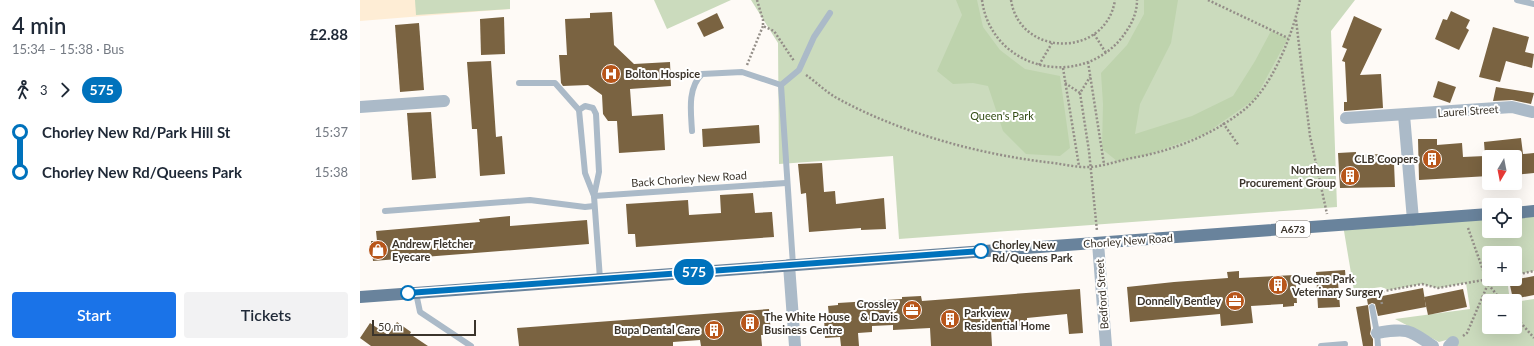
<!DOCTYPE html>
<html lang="en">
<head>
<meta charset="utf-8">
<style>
	:root { --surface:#fff; --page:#f2f2f3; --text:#1f2937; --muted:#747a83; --accent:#1a73e8 }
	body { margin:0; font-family:Lato,sans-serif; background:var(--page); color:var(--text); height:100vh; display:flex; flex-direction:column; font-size:15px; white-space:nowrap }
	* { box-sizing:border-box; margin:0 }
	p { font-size:13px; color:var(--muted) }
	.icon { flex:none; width:22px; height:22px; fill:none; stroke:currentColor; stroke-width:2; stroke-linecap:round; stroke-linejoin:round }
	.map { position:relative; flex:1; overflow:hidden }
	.sheet { display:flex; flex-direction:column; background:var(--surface); width:360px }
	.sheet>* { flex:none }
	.badge { padding:0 8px; border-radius:13px; font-size:14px; line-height:26px }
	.needle { width:26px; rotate:190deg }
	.tools { position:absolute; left:1122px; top:150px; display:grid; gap:8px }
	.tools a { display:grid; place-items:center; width:40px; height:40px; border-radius:4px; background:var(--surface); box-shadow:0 4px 16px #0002; font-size:20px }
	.scale { position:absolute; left:12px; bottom:10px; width:104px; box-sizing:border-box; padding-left:4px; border:2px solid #3b342b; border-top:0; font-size:11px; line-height:14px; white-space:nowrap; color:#3b342b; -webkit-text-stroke:3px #fff; paint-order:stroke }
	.map>.badge { position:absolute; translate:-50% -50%; box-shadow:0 0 0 2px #fff }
	.legs { display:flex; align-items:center; gap:6px; height:44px; padding:0 12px; font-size:13px }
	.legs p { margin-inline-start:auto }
	.head { display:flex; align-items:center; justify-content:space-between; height:68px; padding:0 12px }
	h1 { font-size:22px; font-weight:600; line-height:30px }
	.cta { display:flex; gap:8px; margin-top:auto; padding:8px 12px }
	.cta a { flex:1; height:46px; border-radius:4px; background:var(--accent); color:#fff; font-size:16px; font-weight:600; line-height:46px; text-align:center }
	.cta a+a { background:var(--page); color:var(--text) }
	ul { padding:0 12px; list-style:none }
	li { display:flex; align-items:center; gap:14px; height:40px; font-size:15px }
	li i { display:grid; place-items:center; width:6px; height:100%; margin:0 5px; background:currentColor }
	li i::after { content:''; width:10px; height:10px; margin:-5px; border:3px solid; border-radius:50%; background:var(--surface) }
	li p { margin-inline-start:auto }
	li:first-child i { background:linear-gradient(#0000 50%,currentColor 0) }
	li:last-child i { background:linear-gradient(currentColor 50%,#0000 0) }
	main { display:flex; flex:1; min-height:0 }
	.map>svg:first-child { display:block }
	.built { fill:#feedd5 }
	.green { fill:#cbdbbd }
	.forest { fill:#bed3ad }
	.building { fill:#7a6341 }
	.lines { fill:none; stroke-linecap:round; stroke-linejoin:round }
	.path { stroke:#948e88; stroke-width:2.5; stroke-dasharray:2 2; stroke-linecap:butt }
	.lane { stroke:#abbac8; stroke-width:6 }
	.street { stroke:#abbac8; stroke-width:12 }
	.primary { stroke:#69839c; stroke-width:12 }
	.line-1-casing { stroke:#fff; stroke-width:9 }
	.line-1 { stroke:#0072bc; stroke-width:6 }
	.stop-1-dot { fill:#fff; stroke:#0072bc; stroke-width:2 }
	.labels { text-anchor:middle; stroke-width:4; stroke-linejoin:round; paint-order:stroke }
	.shield { fill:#fff; stroke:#76716b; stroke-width:1 }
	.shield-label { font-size:10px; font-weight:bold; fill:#3b342b }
	.poi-label { font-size:11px; font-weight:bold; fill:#3b342b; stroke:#fff; text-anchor:start }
	.street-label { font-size:11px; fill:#3b342b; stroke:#fff }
	.park-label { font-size:11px; fill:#324c14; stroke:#fff }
	.stop-label { font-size:11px; font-weight:bold; fill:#3b342b; stroke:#fff; text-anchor:start }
</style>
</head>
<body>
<main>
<section class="sheet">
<div class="head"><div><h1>4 min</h1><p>15:34 – 15:38 · Bus</p></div><b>£2.88</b></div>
<div class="legs"><svg class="icon" aria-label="walk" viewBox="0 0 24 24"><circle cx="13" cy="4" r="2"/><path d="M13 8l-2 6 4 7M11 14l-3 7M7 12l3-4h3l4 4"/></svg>3<svg class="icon" aria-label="forward" viewBox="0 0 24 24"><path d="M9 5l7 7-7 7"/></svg><b class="badge" style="background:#0072bc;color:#fff">575</b></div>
<ul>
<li><i style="color:#0072bc"></i><b>Chorley New Rd/Park Hill St</b><p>15:37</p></li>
<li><i style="color:#0072bc"></i><b>Chorley New Rd/Queens Park</b><p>15:38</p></li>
</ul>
<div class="cta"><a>Start</a><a>Tickets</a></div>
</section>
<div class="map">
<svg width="1174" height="346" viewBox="0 0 1174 346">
	<rect width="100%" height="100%" fill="#fefaf6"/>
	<polygon class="built" points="0,0 150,0 150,9 0,21"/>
	<g class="green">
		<polygon points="55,0 150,0 150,9 56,15"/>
		<polygon points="294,0 371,0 307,29"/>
		<polygon points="391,0 995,0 971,31 977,207 539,239 533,156 419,164 418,43"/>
		<polygon points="1174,211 1174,271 1155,275 1155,253 1129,253 1129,279 1147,279 1150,301 1129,301 1129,327 1155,327 1155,302 1174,299 1174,346 1093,346 1090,339 1079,342 1035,319 1110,309 1106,283 1078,288 1062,284 1029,290 1021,287 994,291 983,225 1129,214 1129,231 1155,231 1155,212"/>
	</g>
	<g class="forest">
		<polygon points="596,0 617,0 623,27 640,50 665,69 700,76 710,148 700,156 666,154 643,131 628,86 613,83 593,84 577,71 602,15"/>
		<polygon points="784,0 818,0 811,43 780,104 775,134 832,116 873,96 895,61 911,31 928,38 895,99 845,134 784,156 757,161 742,149 743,104 741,73 767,45 784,14"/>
	</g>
	<g class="building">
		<polygon points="1091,11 1110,20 1106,28 1109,30 1099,50 1075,39 1083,19 1087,20"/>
		<polygon points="252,12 254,45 274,64 310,62 311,86 270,89 272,116 303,114 305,150 259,153 257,121 248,121 243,114 242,95 228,85 203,86 201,83 199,55 207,55 205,19 230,18 230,13"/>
		<polygon points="357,13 364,28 344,37 337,23"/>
		<polygon points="994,16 1022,29 1000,75 1021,74 1023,108 984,111 984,102 987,102 985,62 982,61 987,49 982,47"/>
		<polygon points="144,17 145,54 121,55 120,19"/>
		<polygon points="59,23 64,90 40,92 35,25"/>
		<polygon points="1133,27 1169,37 1165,52 1174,54 1172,68 1146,61 1140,82 1119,77"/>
		<polygon points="131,61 136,137 142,136 145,174 120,176 117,129 112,129 107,62"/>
		<polygon points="1078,81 1096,87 1090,103 1073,97"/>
		<polygon points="1136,87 1174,93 1171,104 1152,100 1133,101"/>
		<polygon points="71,112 76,178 52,180 47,113"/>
		<polygon points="399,125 400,143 343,147 342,129"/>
		<polygon points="1161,138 1163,154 1174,153 1174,173 1155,175 1155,157 1129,157 1129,176 1059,180 1058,139 1077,139 1077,145 1102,143 1103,157 1125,156 1124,142"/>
		<polygon points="996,152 996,155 1024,154 1024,164 1034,163 1035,187 980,188 978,153"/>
		<polygon points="462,163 464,192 475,191 476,204 524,198 526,229 501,230 501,228 449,232 446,193 441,194 438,164"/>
		<polygon points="393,193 395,213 412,212 414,237 276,247 275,234 268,234 266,204 328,200 329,215 361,213 360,195"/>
		<polygon points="150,216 150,226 227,220 229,244 13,261 11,241 17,241 16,231 120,222 119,219"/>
		<polygon points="985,270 986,282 978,282 980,307 958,308 956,272"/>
		<polygon points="879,271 879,278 935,275 937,303 934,303 934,306 923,307 923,304 891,306 893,323 861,326 860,314 770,322 767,287 814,282 868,278 867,272"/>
		<polygon points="1174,276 1174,295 1153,299 1149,281"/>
		<polygon points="1063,288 1066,307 1018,316 1015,304 1012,303 1008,305 1007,299"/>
		<polygon points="720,289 723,333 709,334 707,314 667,318 667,325 631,329 632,346 571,346 570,328 533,330 533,325 512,326 512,332 498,333 499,346 481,346 480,337 465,338 464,317 469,316 468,306 478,305 478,303 542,299 542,297 561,296 562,301"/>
		<polygon points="1103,289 1107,307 1068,315 1064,297"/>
		<polygon points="1008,305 1011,329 1010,334 1013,339 1013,346 1003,346 996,307"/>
		<polygon points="409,309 411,334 401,335 402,346 341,346 340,340 313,342 313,346 159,346 157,328"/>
		<polygon points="37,322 51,332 50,334 68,346 11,346 0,338 10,323 28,335"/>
	</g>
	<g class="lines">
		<g class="path">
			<polyline points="397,0 403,20 403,26 414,31 434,61"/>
			<path d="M622 0C631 67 714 90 759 41 769 29 777 16 777 0"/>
			<path d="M651 0C660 58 746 58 755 0"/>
			<polyline points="848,0 928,38"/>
			<polyline points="936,20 950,136 967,214"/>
			<polyline points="734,34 746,53"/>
			<polyline points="728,62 744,164"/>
			<polyline points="387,65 403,26"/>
			<polyline points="679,65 692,43"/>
			<polyline points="703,68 719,166"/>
			<path d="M446 75C456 82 465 91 475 97 538 132 614 153 685 162 699 163 716 168 730 167 744 166 758 161 772 158 812 151 853 135 885 109 912 87 933 34 940 0"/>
			<polyline points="705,83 720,93 730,77"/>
			<polyline points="720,93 729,151 737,231"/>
			<polyline points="863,123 879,146"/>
			<polyline points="1108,228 1128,284 1142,301"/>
			<polyline points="1155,275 1174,271"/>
			<polyline points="1022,304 1019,292 1062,284 1078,288 1129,279"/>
			<polyline points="1155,316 1174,338"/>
			<polyline points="1103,336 1107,333 1128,284"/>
		</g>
		<g class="lane">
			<polyline points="1157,0 1174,4"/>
			<polyline points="159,83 195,83 219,110"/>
			<path d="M332 131C331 113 327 88 342 74L382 72 421 85"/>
			<polyline points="234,196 239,172 236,114 233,108 225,106 219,110 225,173 234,196 240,279"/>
			<polyline points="234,196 426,183"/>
			<polyline points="25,211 170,200 225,207 234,206"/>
			<polyline points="433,265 421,85 439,70 454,37 470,13"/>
			<polyline points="56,293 60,312 111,346"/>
			<polyline points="1012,307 1017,333 1018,346"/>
			<polyline points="961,346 985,344"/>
		</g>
		<g class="street">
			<polyline points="0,107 84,101"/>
			<polyline points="1044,115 1053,220"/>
			<polyline points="986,118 1152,107 1172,112"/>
			<polyline points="738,243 746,346"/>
			<polyline points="429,265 435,346"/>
			<path d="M1017 333C1047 328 1048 329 1073 346"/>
			<polyline points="1089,346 1093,342"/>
		</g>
		<g class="primary">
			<polyline points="1155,213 1174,211"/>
			<polyline points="0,297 1129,214"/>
		</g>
	</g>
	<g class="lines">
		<defs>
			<polyline id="line-1" points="48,293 621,251"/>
		</defs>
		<use href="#line-1" class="line-1-casing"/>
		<use href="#line-1" class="line-1"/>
	</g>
	<defs>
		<symbol id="hospital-disc" viewBox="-11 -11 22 22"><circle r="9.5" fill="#b8561a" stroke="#fff"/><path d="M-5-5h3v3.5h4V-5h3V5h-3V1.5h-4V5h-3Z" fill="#fff"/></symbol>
		<symbol id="building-disc" viewBox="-11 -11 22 22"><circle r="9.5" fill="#b8561a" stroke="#fff"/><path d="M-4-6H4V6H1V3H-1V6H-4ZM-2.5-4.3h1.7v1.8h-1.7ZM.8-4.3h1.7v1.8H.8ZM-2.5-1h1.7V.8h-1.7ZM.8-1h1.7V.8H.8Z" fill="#fff"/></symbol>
		<symbol id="shop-disc" viewBox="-11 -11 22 22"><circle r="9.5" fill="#b8561a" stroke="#fff"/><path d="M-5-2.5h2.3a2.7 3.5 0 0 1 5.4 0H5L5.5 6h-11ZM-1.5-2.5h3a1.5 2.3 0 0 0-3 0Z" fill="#fff"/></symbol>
		<symbol id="office-disc" viewBox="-11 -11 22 22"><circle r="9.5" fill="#b8561a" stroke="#fff"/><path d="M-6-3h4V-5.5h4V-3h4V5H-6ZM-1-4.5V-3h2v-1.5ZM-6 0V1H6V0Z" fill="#fff"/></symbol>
	</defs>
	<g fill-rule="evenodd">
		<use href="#hospital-disc" x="240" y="63" width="22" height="22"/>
		<use href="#building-disc" x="1061" y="148" width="22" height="22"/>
		<use href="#building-disc" x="979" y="165" width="22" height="22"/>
		<use href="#shop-disc" x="7" y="239" width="22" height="22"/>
		<use href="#building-disc" x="907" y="274" width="22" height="22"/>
		<use href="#office-disc" x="864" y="290" width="22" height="22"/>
		<use href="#office-disc" x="541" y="299" width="22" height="22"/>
		<use href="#building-disc" x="579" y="308" width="22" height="22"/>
		<use href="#building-disc" x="379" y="312" width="22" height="22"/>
		<use href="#building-disc" x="343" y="319" width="22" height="22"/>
	</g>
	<g class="stop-1-dot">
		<circle cx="621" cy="251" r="7"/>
		<circle cx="48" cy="293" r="7"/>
	</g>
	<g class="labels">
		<rect class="shield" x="916" y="221" width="34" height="16" rx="3"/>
		<g class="shield-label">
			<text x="933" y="233">A673</text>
		</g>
		<g class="poi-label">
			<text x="265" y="78">Bolton Hospice</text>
			<text x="1058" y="163" text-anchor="end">CLB Coopers</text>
			<text x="976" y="174" text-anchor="end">Northern<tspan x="976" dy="13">Procurement Group</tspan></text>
			<text x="32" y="248">Andrew Fletcher<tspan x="32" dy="13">Eyecare</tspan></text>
			<text x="932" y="283">Queens Park<tspan x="932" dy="13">Veterinary Surgery</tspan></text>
			<text x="861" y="305" text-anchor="end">Donnelly Bentley</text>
			<text x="538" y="308" text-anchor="end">Crossley<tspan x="538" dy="13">&amp; Davis</tspan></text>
			<text x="604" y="317">Parkview<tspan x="604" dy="13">Residential Home</tspan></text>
			<text x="404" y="321">The White House<tspan x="404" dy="13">Business Centre</tspan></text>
			<text x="340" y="334" text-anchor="end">Bupa Dental Care</text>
		</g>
		<g class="street-label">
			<text transform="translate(1108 111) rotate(-4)" y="4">Laurel Street</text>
			<text transform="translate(329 179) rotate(-4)" y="4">Back Chorley New Road</text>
			<text transform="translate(768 241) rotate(-4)" y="4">Chorley New Road</text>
			<text transform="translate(742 294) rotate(-94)" y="4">Bedford Street</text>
		</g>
		<g class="park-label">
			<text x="642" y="120">Queen's Park</text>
		</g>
		<g class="stop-label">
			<text x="632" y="249">Chorley New<tspan x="632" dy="13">Rd/Queens Park</tspan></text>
		</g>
	</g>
</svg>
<div class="tools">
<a><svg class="needle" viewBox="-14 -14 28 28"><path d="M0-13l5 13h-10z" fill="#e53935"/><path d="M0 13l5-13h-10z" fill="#747a83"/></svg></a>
<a><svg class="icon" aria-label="locate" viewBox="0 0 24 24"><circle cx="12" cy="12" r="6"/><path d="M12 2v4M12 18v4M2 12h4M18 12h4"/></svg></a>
<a>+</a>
<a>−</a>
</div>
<div class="scale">50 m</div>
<b class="badge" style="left:334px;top:272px;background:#0072bc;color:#fff">575</b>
</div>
</main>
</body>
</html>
